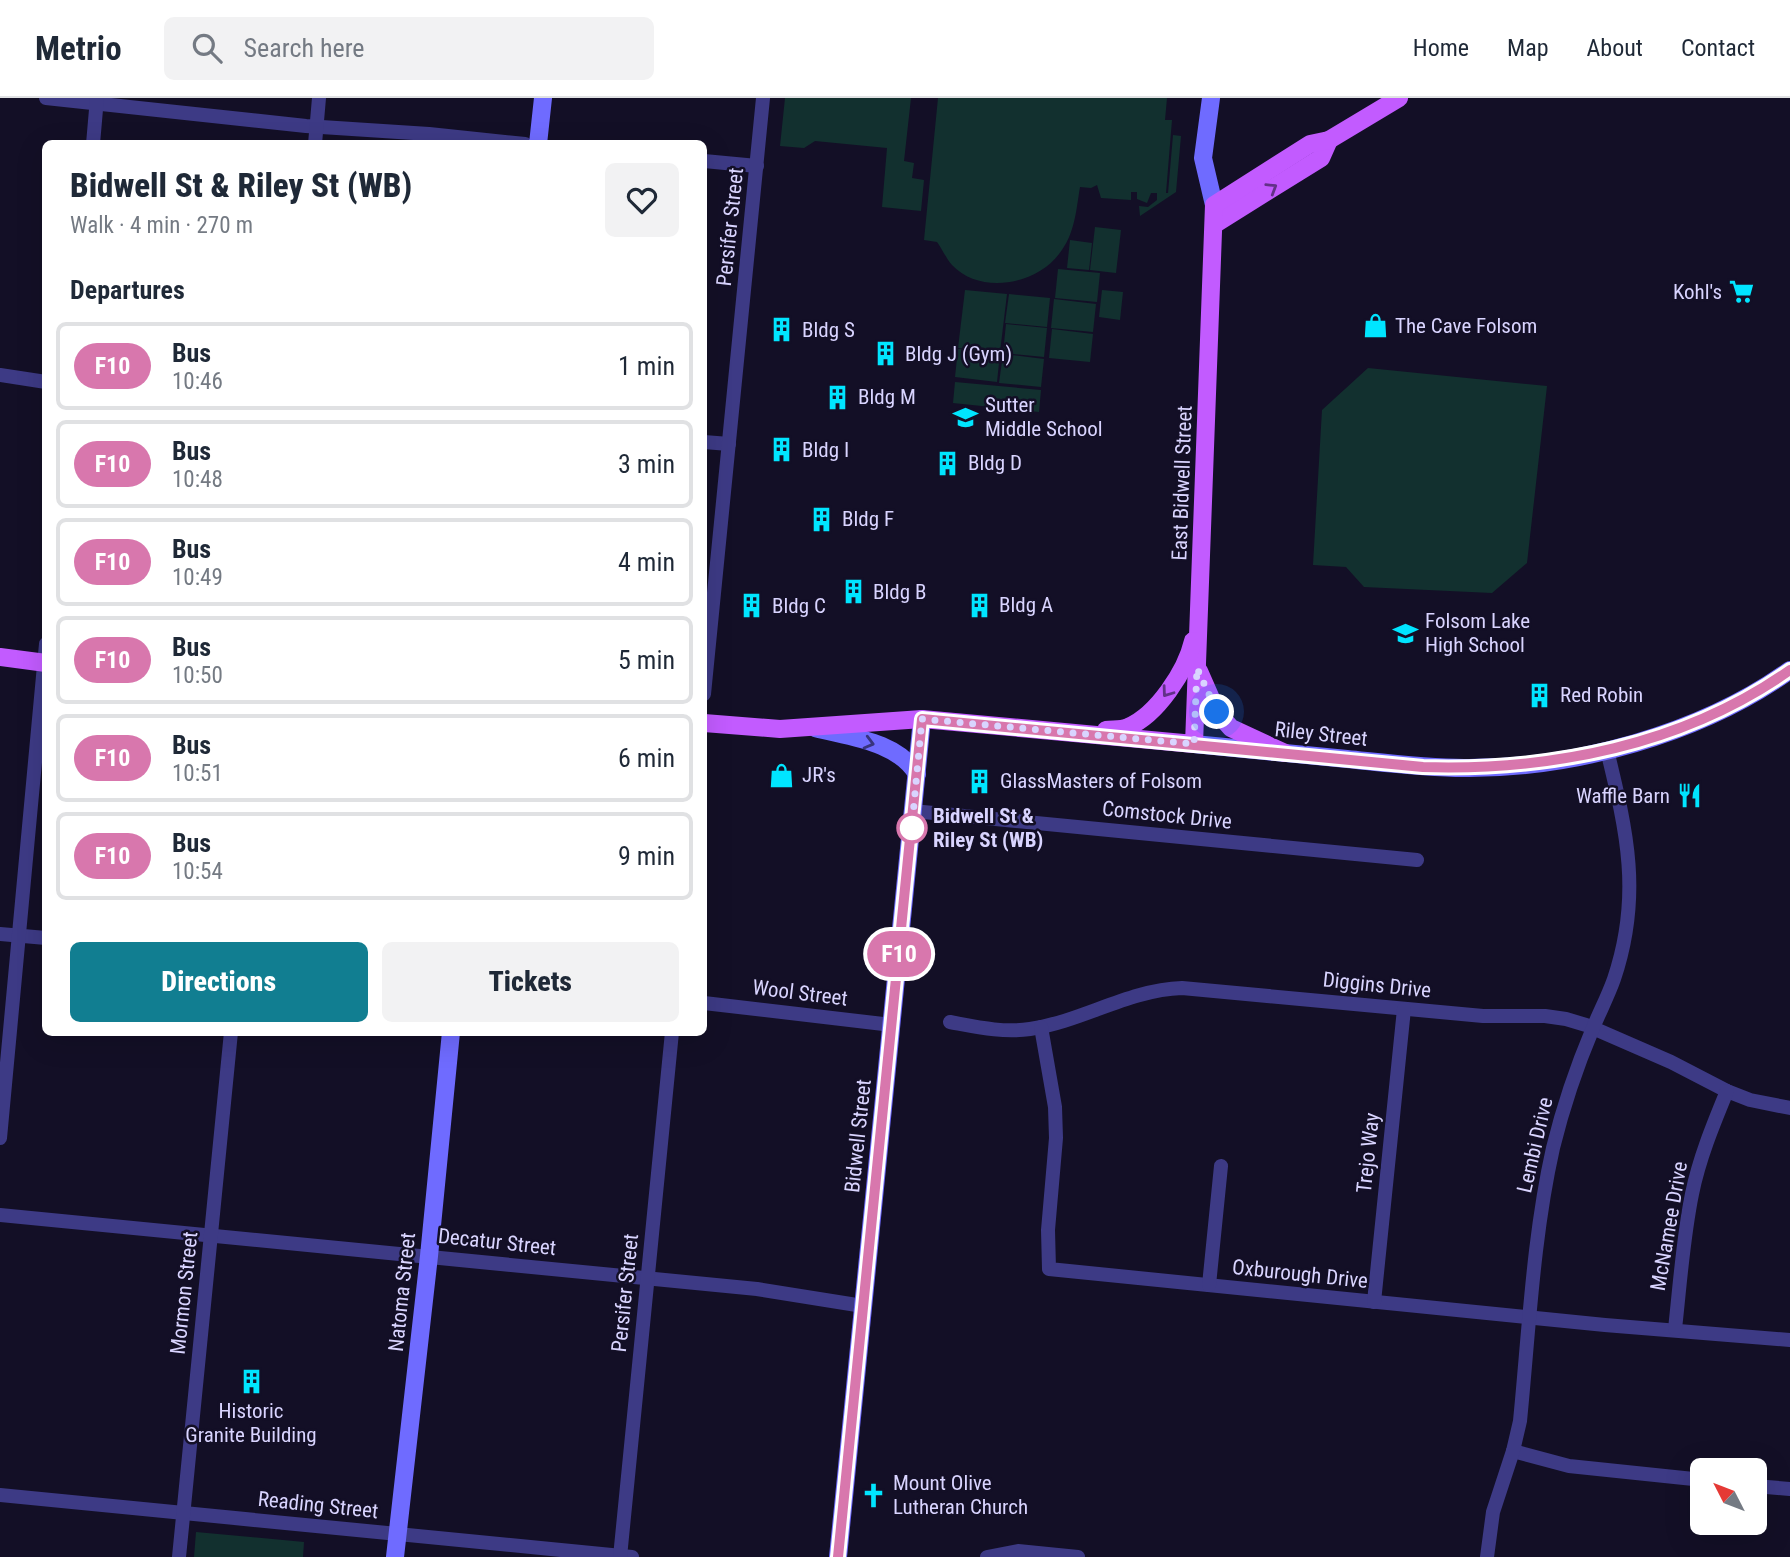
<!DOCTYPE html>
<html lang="en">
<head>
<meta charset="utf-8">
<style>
	:root { --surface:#fff; --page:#f2f2f3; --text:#1f2937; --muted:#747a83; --line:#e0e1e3; --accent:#117e91 }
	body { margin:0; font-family:"Roboto Condensed",sans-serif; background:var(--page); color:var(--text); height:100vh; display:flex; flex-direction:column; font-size:26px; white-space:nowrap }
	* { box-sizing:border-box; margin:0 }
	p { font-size:23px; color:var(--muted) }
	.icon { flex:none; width:38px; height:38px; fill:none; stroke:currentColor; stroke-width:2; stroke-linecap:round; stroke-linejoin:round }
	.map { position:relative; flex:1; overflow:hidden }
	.details { position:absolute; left:42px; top:42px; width:665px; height:896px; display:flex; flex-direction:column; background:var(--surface); border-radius:10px; box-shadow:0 7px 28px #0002 }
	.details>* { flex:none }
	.badge { padding:0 14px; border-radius:23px; font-size:24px; line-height:46px }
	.needle { width:46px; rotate:312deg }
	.fabs { position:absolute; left:1690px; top:1360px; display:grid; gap:14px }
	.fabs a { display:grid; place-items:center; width:77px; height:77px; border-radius:10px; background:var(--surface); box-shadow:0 7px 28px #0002; font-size:35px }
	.you { position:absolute; width:35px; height:35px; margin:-18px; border:5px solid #fff; border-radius:50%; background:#1a73e8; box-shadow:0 0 0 10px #1a73e833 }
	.map>.badge { position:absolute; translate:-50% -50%; box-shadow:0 0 0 4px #fff }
	h2 { padding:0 28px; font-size:26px; line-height:63px }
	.round { display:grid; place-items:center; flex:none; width:74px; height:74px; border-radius:10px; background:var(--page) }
	.summary { display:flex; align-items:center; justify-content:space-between; height:119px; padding:0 28px }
	h1 { font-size:33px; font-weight:800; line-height:52px }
	.action { display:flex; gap:14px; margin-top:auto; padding:14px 28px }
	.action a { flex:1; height:80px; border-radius:10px; background:var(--accent); color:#fff; font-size:28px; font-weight:800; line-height:80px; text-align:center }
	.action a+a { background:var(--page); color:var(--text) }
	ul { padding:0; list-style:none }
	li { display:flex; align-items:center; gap:21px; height:88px; margin:0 14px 10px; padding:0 14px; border:4px solid var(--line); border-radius:10px }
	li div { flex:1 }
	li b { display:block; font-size:26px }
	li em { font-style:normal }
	li .badge { min-width:77px; font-weight:700; text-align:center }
	header { display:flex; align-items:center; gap:42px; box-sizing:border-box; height:98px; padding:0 35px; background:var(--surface); border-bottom:2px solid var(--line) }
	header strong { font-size:33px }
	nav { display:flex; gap:38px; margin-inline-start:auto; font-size:24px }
	.search { width:490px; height:63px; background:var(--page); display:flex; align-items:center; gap:18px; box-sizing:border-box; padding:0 24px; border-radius:10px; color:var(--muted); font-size:26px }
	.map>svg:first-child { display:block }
	.green { fill:#12302f }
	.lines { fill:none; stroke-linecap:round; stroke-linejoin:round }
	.street { stroke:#3d3a85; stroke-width:14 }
	.secondary { stroke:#6f6bff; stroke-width:18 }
	.primary { stroke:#c25bff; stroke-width:18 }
	.oneway { stroke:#623188 }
	.oneway2 { stroke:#38347d }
	.line-casing { stroke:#fff; stroke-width:16 }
	.line { stroke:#d877ad; stroke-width:10 }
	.walk { stroke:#d9d4ff; stroke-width:7; stroke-dasharray:0 12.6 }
	.stop-dot { fill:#fff; stroke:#d877ad; stroke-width:3.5 }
	.labels { text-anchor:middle; stroke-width:5; stroke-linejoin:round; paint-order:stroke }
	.street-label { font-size:21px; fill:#d9d4ff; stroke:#130f26 }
	.poi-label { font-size:21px; fill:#d9d4ff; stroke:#130f26; text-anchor:start }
	.stop-label { font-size:21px; font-weight:bold; fill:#d9d4ff; stroke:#130f26; text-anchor:start }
</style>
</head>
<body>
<header>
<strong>Metrio</strong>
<div class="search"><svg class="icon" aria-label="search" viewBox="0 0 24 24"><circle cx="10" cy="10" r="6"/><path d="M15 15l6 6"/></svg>Search here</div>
<nav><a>Home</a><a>Map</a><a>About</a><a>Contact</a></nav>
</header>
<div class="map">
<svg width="1790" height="1459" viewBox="0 0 1790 1459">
	<rect width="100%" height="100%" fill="#130f26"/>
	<g class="green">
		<polygon points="785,0 911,0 904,63 914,65 912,80 924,82 921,113 882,109 887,50 815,43 804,50 780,48"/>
		<path d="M938 0H1167L1165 22H1172L1166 95H1168L1173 37 1181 38 1176 94 1140 118 1139 108 1148 109 1157 102V95H1151L1147 105 1137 101V94H1131V102L1101 100 1097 87 1091 90 1080 89C1076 113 1075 136 1059 156 1036 187 980 197 952 167 946 160 942 151 937 144L924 142Z"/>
		<polygon points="1095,129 1121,132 1116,175 1090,172"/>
		<polygon points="1070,142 1092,145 1089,172 1067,170"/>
		<polygon points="1058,171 1100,175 1097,204 1055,200"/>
		<polygon points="965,192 1007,196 1000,254 958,250"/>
		<polygon points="1102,192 1123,194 1120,222 1099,219"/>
		<polygon points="1009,196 1050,200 1047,229 1005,225"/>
		<polygon points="1054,201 1096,206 1093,234 1051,230"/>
		<polygon points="1006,226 1047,230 1044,259 1003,255"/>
		<polygon points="1052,231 1093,236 1090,264 1049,260"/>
		<polygon points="958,251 1000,255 997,284 955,279"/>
		<polygon points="1003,256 1044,261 1041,289 999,285"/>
		<polygon points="1368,270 1547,288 1527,465 1492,495 1364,489 1346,469 1313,467 1322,312"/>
		<polygon points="955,284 1041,292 1039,314 953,305"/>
		<polygon points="196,1434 304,1444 303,1459 194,1459"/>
	</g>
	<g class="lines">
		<g class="street">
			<polyline points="46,0 306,28 429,36 525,46"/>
			<polyline points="93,46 97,0"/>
			<polyline points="315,46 319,0"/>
			<polyline points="704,63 757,68"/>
			<polyline points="0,277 46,284"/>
			<polyline points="704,344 729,346"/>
			<polyline points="704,596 763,0"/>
			<polyline points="913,713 1417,762"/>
			<polyline points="0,836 46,840"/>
			<polyline points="704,905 892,927"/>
			<path d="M950 924C977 929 1003 935 1030 931 1083 923 1128 892 1182 890L1483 918H1545L1566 921 1586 927 1671 964 1727 993 1750 1002 1790 1010"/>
			<polyline points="1041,929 1055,1009 1056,1040 1048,1132 1049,1171 1605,1227 1790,1242"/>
			<polyline points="0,1040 46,546"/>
			<polyline points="0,1117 757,1191 863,1208"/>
			<polyline points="1209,1187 1221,1068"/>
			<polyline points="1374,1204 1404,911"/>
			<path d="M1675 1231C1680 1186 1683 1140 1692 1096 1699 1061 1713 1027 1727 993"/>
			<polyline points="1513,1353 1569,1368 1703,1382"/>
			<polyline points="1755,1388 1790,1391"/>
			<polyline points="0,1397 632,1459"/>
			<polyline points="179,1459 231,934"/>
			<polyline points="620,1459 672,934"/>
			<polyline points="987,1459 1018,1453 1078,1459"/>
			<path d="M1487 1459 1493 1414 1513 1353 1520 1323C1529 1232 1533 1139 1553 1050 1563 1009 1577 968 1593 930 1600 913 1608 898 1614 881 1642 798 1627 734 1607 652"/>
		</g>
		<g class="secondary">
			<polyline points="1211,0 1203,60 1214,107"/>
			<polyline points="538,46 543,0"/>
			<path d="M815 630C849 639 897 643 917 676"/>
			<path d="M1194 646C1245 651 1296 656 1347 661 1386 665 1425 670 1464 670 1573 671 1701 636 1790 572"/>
			<polyline points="395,1459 429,1158 451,934"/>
			<polyline points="838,1459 922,621"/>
		</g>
		<g class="primary">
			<polyline points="1215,126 1321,60 1329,42"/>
			<polyline points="0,559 46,565"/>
			<polyline points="1199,573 1217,614 1231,630 1285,655"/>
			<polyline points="704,625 780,631 922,621 1194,646 1214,107 1310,46 1329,42 1399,0"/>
			<path d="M1106 632C1113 631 1122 632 1128 629 1157 617 1186 573 1193 543"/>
		</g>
	</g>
	<defs><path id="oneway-chevron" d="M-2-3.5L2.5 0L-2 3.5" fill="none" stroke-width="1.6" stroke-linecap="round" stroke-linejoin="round" transform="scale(1.75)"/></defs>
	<g class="oneway">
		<use href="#oneway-chevron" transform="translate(1272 90) rotate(-32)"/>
		<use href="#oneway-chevron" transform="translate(1167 594) rotate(126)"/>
	</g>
	<use class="oneway2" href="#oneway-chevron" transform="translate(869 645) rotate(15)"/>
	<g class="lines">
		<defs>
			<path id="line" d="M838 1459 922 621 1423 669C1551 673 1684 647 1790 572"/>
		</defs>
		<use href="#line" class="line-casing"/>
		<use href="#line" class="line"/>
		<polyline class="walk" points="912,730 911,738 922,621 1194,646 1197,570 1217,614"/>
	</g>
	<defs>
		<symbol id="supermarket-bare" viewBox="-9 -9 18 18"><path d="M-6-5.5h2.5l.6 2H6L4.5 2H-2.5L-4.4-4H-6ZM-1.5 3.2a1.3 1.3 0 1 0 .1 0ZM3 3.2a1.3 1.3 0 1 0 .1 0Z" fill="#00e5ff" stroke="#130f26" stroke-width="2.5" paint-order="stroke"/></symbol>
		<symbol id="shop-bare" viewBox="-9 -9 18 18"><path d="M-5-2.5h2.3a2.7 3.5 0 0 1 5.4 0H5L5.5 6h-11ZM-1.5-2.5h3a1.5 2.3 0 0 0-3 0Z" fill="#00e5ff" stroke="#130f26" stroke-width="2.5" paint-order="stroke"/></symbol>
		<symbol id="building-bare" viewBox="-9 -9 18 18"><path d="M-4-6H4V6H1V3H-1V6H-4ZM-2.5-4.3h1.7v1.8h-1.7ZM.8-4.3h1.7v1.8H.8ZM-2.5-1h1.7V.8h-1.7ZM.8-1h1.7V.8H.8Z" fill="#00e5ff" stroke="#130f26" stroke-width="2.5" paint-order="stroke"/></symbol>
		<symbol id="school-bare" viewBox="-9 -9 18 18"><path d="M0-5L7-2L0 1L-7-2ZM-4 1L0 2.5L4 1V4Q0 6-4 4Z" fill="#00e5ff" stroke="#130f26" stroke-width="2.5" paint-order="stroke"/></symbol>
		<symbol id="restaurant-bare" viewBox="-9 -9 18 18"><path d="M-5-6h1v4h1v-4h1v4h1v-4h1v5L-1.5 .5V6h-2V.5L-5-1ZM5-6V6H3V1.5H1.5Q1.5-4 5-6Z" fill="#00e5ff" stroke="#130f26" stroke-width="2.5" paint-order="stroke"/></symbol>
		<symbol id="church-bare" viewBox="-9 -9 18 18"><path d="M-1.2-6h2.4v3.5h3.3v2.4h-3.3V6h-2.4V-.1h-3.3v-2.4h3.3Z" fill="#00e5ff" stroke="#130f26" stroke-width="2.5" paint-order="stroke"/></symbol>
	</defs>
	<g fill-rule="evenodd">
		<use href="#supermarket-bare" x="1724" y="176" width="35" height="35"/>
		<use href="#shop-bare" x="1358" y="210" width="35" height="35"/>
		<use href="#building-bare" x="764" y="214" width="35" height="35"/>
		<use href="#building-bare" x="868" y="238" width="35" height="35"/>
		<use href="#building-bare" x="820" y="282" width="35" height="35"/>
		<use href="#school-bare" x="948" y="302" width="35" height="35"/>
		<use href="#building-bare" x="764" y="334" width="35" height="35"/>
		<use href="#building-bare" x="930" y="348" width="35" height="35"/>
		<use href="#building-bare" x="804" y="404" width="35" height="35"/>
		<use href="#building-bare" x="836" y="476" width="35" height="35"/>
		<use href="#building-bare" x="962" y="490" width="35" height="35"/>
		<use href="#building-bare" x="734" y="490" width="35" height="35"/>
		<use href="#school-bare" x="1388" y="518" width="35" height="35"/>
		<use href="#building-bare" x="1522" y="580" width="35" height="35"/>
		<use href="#shop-bare" x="764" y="660" width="35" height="35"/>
		<use href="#building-bare" x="962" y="666" width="35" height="35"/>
		<use href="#restaurant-bare" x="1672" y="680" width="35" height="35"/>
		<use href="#building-bare" x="234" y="1266" width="35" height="35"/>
		<use href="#church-bare" x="856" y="1380" width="35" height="35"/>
	</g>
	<circle class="stop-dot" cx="912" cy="730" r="14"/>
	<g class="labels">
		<g class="street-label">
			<text transform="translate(730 129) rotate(-84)" y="7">Persifer Street</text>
			<text transform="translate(1182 385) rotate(-88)" y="7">East Bidwell Street</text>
			<text transform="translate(1321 636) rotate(6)" y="7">Riley Street</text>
			<text transform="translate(1167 717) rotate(6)" y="7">Comstock Drive</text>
			<text transform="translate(1377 887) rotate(6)" y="7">Diggins Drive</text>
			<text transform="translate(800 895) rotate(7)" y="7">Wool Street</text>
			<text transform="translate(858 1038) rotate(-84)" y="7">Bidwell Street</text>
			<text transform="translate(1535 1047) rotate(-77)" y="7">Lembi Drive</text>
			<text transform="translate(1368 1055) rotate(-84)" y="7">Trejo Way</text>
			<text transform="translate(1669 1128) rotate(-80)" y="7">McNamee Drive</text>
			<text transform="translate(497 1144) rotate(6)" y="7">Decatur Street</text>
			<text transform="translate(1300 1176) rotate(6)" y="7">Oxburough Drive</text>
			<text transform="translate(402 1194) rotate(-84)" y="7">Natoma Street</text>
			<text transform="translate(184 1195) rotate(-84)" y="7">Mormon Street</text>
			<text transform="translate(625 1195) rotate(-84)" y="7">Persifer Street</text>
			<text transform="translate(318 1407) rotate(6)" y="7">Reading Street</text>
		</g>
		<g class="poi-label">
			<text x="1722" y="201" text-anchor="end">Kohl's</text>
			<text x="1395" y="235">The Cave Folsom</text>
			<text x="802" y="239">Bldg S</text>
			<text x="905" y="263">Bldg J (Gym)</text>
			<text x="858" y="306">Bldg M</text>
			<text x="985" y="314">Sutter<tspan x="985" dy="24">Middle School</tspan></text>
			<text x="802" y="359">Bldg I</text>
			<text x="968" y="372">Bldg D</text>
			<text x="842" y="428">Bldg F</text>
			<text x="873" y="501">Bldg B</text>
			<text x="999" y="514">Bldg A</text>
			<text x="772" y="515">Bldg C</text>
			<text x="1425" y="530">Folsom Lake<tspan x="1425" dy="24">High School</tspan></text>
			<text x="1560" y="604">Red Robin</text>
			<text x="802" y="684">JR's</text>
			<text x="1000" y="690">GlassMasters of Folsom</text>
			<text x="1670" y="705" text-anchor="end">Waffle Barn</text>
			<text x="251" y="1320" text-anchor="middle">Historic<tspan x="251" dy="24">Granite Building</tspan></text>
			<text x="893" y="1392">Mount Olive<tspan x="893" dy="24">Lutheran Church</tspan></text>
		</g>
		<g class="stop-label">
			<text x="933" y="725">Bidwell St &amp;<tspan x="933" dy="24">Riley St (WB)</tspan></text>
		</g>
	</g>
</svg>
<div class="fabs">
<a><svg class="needle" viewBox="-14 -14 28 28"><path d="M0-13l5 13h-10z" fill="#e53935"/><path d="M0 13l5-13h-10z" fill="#747a83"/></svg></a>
</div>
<div class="you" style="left:1217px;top:614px"></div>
<b class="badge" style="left:899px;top:856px;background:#d877ad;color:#fff">F10</b>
<section class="details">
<div class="summary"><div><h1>Bidwell St &amp; Riley St (WB)</h1><p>Walk · 4 min · 270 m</p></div><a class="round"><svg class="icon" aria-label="heart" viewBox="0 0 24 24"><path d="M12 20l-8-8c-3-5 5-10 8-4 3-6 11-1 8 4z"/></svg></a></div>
<h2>Departures</h2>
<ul>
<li><span class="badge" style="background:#d877ad;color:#fff">F10</span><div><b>Bus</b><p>10:46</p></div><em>1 min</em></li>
<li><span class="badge" style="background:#d877ad;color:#fff">F10</span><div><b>Bus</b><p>10:48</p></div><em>3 min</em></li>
<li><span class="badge" style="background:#d877ad;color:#fff">F10</span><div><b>Bus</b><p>10:49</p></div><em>4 min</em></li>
<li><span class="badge" style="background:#d877ad;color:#fff">F10</span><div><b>Bus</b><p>10:50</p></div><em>5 min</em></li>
<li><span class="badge" style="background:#d877ad;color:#fff">F10</span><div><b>Bus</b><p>10:51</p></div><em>6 min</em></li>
<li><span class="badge" style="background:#d877ad;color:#fff">F10</span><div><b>Bus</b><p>10:54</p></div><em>9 min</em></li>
</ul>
<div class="action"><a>Directions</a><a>Tickets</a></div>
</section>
</div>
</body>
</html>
